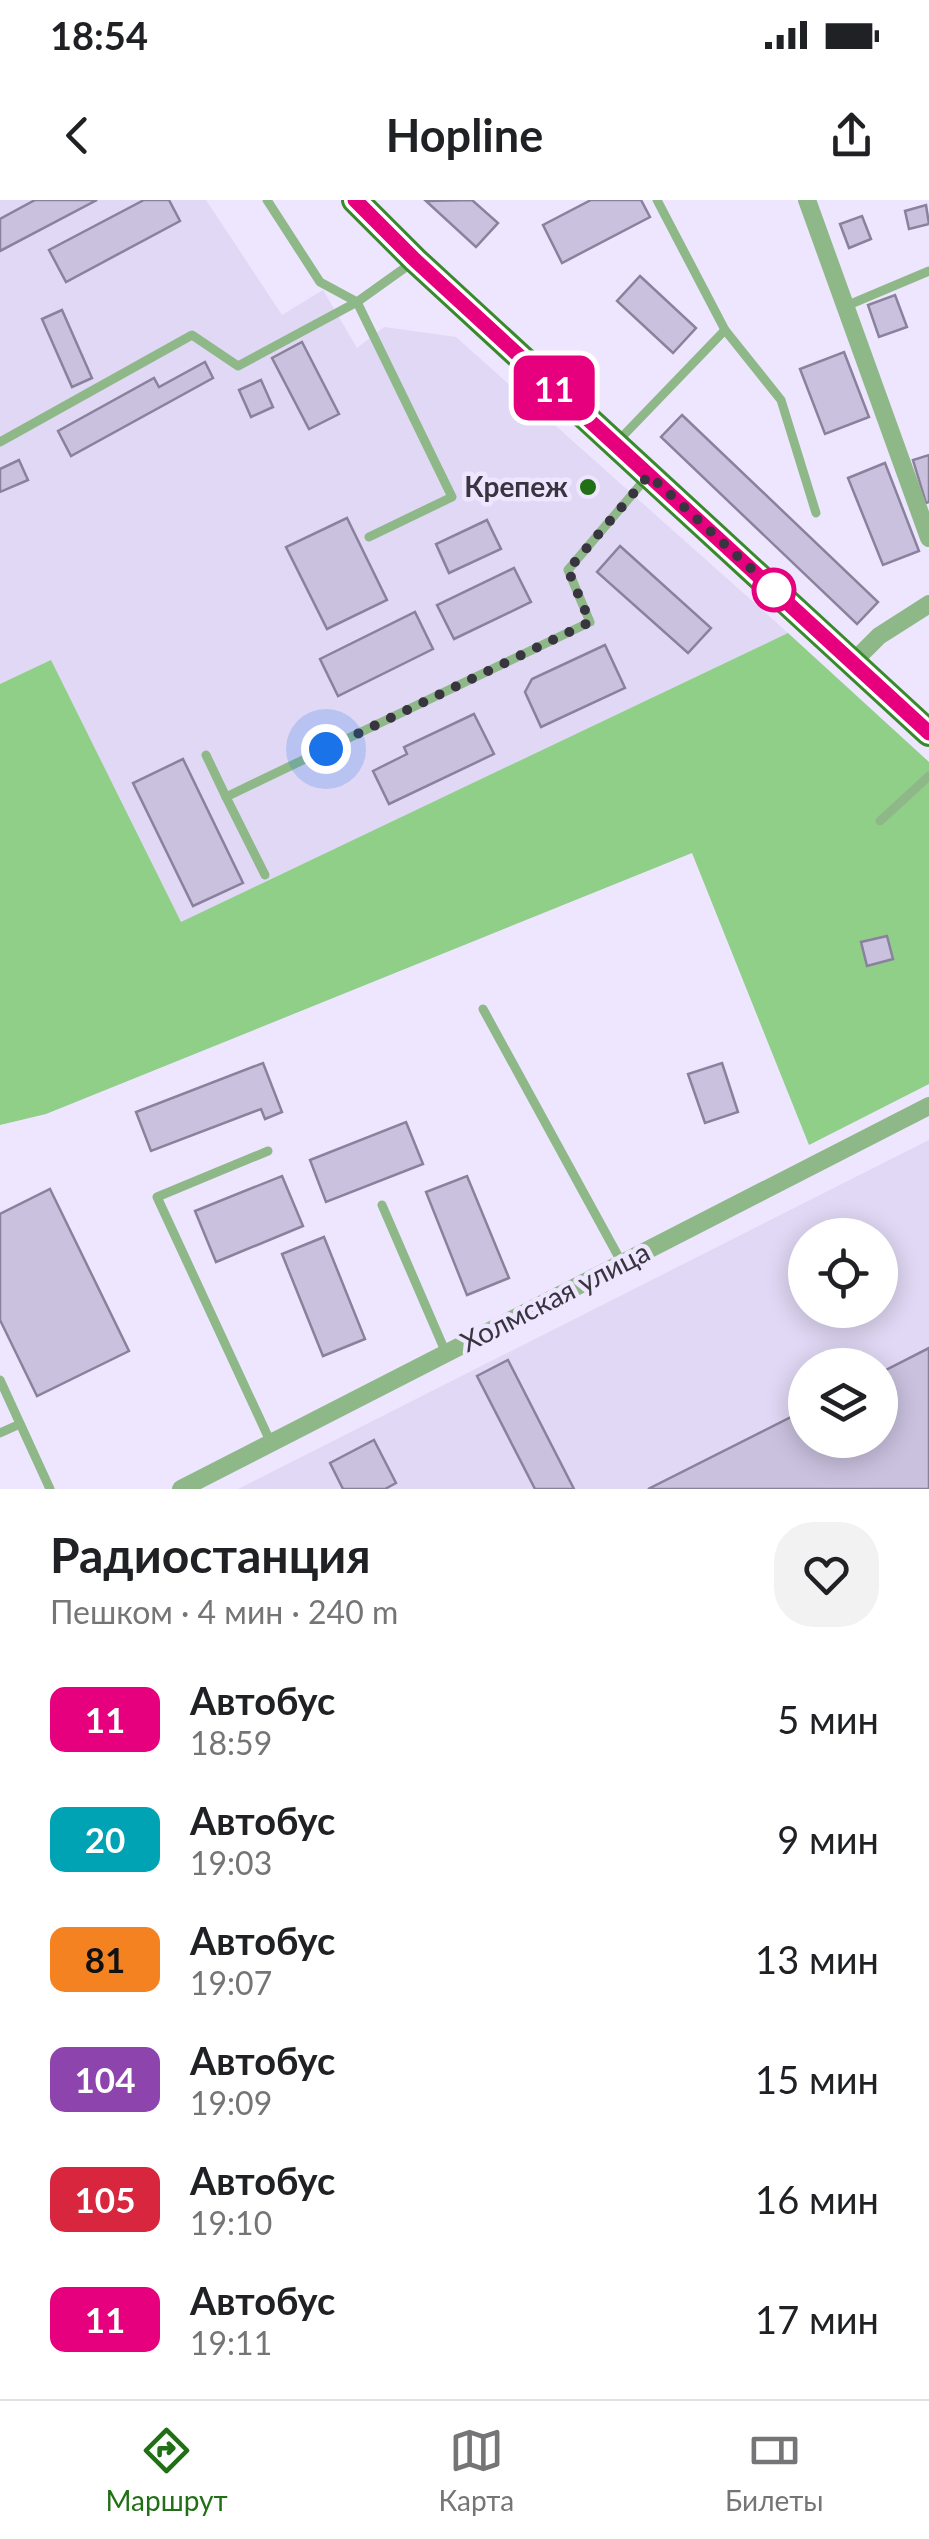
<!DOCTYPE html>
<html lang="ru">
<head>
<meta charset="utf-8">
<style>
	:root { --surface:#fff; --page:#f2f2f2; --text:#202124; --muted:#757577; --line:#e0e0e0; --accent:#217016 }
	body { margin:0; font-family:Lato,sans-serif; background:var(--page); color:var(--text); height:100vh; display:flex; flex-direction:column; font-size:38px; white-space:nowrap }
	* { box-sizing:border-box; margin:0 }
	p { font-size:32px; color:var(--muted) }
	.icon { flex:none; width:55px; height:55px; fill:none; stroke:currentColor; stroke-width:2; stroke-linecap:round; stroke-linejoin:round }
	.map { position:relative; height:1289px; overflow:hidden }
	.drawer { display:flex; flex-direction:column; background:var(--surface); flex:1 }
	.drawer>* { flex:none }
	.badge { padding:0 20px; border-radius:15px; font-size:35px; line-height:65px }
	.tools { position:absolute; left:788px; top:1018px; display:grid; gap:20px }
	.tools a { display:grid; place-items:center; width:110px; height:110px; border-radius:50%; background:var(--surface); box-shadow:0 5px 25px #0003; font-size:50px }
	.you { position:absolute; width:50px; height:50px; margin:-25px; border:8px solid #fff; border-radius:50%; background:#1a73e8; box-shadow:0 0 0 15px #1a73e833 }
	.map>.badge { position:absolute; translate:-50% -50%; box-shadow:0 0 0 5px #fff }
	.round { display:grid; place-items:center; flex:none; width:105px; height:105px; border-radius:40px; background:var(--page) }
	.head { display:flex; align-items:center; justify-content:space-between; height:170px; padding:0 50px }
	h1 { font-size:48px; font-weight:700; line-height:75px }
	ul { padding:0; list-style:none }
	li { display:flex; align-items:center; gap:30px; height:120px; padding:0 50px }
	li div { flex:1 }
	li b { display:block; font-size:38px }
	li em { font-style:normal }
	li .badge { min-width:110px; font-weight:700; text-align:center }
	.status { display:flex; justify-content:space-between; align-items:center; height:70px; padding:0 50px; background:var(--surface); direction:ltr }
	.status svg { height:28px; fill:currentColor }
	header { display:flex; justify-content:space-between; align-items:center; height:130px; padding:0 50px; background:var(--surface); font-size:45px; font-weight:700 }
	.tab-bar { display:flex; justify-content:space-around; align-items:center; height:140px; border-top:2px solid var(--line); background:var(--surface); font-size:28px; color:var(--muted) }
	.tab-bar a { display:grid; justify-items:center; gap:5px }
	.tab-bar .active { color:var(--accent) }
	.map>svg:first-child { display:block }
	.built { fill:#e0d8f4; fill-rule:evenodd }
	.green { fill:#90cf87 }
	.building { fill:#c9c1de; stroke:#8a829d; stroke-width:2.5 }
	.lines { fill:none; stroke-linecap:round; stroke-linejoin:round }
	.service { stroke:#8fb888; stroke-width:9 }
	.minor { stroke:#8fb888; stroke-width:18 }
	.primary { stroke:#388a2d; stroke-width:28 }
	.line-casing { stroke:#fff; stroke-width:22 }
	.line { stroke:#e6007e; stroke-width:15 }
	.walk { stroke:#383540; stroke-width:10; stroke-dasharray:0 18 }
	.poi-dot { fill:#217016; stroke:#ede6fe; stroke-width:4 }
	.stop-dot { fill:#fff; stroke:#e6007e; stroke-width:5 }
	.labels { text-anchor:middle; stroke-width:9; stroke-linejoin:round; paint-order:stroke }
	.poi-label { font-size:28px; font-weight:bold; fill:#383540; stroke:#ede6fe; text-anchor:end }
	.street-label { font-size:28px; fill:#383540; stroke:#ede6fe }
</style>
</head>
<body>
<div class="status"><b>18:54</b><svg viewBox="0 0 49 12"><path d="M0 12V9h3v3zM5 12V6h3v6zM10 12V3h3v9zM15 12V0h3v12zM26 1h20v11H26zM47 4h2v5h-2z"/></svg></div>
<header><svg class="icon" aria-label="back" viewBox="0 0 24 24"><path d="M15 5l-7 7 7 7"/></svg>Hopline<svg class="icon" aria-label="share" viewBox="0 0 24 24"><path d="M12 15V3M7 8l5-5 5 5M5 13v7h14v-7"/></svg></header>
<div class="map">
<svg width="929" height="1289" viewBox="0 0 929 1289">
	<rect width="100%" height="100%" fill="#ede6fe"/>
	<g class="built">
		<polygon points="0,0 206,0 282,115 323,90 357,148 384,127 456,137 788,433 181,723 51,461 0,484"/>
		<path d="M929 940V1289H238ZM805 1035H880V1110H805ZM805 1165H880V1240H805Z"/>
	</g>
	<polygon class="green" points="788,433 929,562 929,884 809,945 692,653 46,914 0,925 0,484 51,460 181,722"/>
	<g class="building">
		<polygon points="35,0 97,0 0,51 0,19"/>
		<polygon points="144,0 169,0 180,21 66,82 49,50"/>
		<polygon points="472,0 498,23 476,47 426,1"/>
		<polygon points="591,0 641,0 650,17 562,63 543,25"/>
		<polygon points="926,5 929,24 909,29 905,11"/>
		<polygon points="862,16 871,39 849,48 840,24"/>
		<polygon points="640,76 696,128 673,153 617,101"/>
		<polygon points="895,95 907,127 879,137 868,105"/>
		<polygon points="62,110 92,178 72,187 42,119"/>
		<polygon points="302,142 339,214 309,229 272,158"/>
		<polygon points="844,152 869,217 825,234 800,169"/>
		<polygon points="205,162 213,178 71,256 58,231 154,178 159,187"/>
		<polygon points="261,180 273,207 251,217 239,190"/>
		<polygon points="682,215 878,402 857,424 661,237"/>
		<polygon points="929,255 929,302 926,303 913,260"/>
		<polygon points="19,260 28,280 0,292 0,269"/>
		<polygon points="885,263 919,351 883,365 848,278"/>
		<polygon points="347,318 387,400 327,429 286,347"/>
		<polygon points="487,320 501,349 449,373 436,344"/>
		<polygon points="620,346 711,428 688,453 597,372"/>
		<polygon points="514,368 531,402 454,439 437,405"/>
		<polygon points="415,412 433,449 338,496 320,459"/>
		<polygon points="605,445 625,488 541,527 525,492 532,479"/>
		<polygon points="474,514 494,554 389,604 373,571 407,554 404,547"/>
		<polygon points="183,559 243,683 193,706 133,583"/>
		<polygon points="887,736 893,759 867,766 861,742"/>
		<polygon points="263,863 282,912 265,919 261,909 151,951 136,912"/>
		<polygon points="722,863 738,912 705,923 688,874"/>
		<polygon points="406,922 423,964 326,1002 310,960"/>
		<polygon points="282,976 303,1026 216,1062 195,1011"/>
		<polygon points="467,976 509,1078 467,1095 426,992"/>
		<polygon points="50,989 129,1151 37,1196 0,1120 0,1014"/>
		<polygon points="324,1037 365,1139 323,1156 282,1054"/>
		<polygon points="929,1148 929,1289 648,1289 805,1210 805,1240 880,1240 880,1173"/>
		<polygon points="508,1160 574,1289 535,1289 477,1176"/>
		<polygon points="374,1240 396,1283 385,1289 343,1289 330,1263"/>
	</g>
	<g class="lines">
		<g class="service">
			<polyline points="267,0 320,82 357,102 413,62"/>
			<polyline points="657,0 725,130 781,200 816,313"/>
			<polyline points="846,106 929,71"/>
			<polyline points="619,240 725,130"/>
			<polyline points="0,242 192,135 238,166 357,102 452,297 369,337"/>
			<polyline points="206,555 226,597"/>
			<polyline points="880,621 929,576"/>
			<polyline points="265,675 226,597 590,422 568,370 647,277"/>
			<polyline points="483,809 622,1063"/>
			<polyline points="268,951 157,997 271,1243"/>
			<polyline points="382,1005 446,1153"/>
			<polyline points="0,1180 50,1289"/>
			<polyline points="0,1233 20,1224"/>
		</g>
		<g class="minor">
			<polyline points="807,0 929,338"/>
			<polyline points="853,462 879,436 929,404"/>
			<polyline points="181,1289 929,906"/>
		</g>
		<polyline class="primary" points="355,0 415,60 929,533"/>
	</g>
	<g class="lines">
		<defs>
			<polyline id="line" points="355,0 415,60 929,533"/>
		</defs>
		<use href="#line" class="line-casing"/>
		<use href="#line" class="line"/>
		<polyline class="walk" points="326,549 590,422 568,370 649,275 780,395 774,390"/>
	</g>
	<circle class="poi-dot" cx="588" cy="287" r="10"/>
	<circle class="stop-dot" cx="774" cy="390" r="20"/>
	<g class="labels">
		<g class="poi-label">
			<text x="568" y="297">Крепеж</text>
		</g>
		<g class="street-label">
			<text transform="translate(555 1097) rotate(-27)" y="10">Холмская улица</text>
		</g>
	</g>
</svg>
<div class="tools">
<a><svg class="icon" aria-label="locate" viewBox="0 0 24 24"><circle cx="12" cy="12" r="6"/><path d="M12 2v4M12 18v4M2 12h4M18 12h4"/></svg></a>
<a><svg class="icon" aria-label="layers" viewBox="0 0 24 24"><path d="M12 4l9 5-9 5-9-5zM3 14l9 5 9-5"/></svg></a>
</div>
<div class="you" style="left:326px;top:549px"></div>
<b class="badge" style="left:554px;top:188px;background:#e6007e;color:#fff">11</b>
</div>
<section class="drawer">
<div class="head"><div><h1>Радиостанция</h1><p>Пешком · 4 мин · 240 m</p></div><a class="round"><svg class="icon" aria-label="heart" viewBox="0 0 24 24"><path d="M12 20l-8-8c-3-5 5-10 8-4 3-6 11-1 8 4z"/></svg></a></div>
<ul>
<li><span class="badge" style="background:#e6007e;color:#fff">11</span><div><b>Автобус</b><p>18:59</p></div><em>5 мин</em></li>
<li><span class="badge" style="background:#00a3b4;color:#fff">20</span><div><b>Автобус</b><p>19:03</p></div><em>9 мин</em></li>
<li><span class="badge" style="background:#f58220;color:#111">81</span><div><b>Автобус</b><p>19:07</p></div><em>13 мин</em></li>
<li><span class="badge" style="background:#8e44ad;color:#fff">104</span><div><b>Автобус</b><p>19:09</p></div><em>15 мин</em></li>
<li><span class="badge" style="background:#d7263d;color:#fff">105</span><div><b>Автобус</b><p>19:10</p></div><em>16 мин</em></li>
<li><span class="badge" style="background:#e6007e;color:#fff">11</span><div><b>Автобус</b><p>19:11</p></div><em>17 мин</em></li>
</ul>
</section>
<nav class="tab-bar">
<a class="active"><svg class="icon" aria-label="directions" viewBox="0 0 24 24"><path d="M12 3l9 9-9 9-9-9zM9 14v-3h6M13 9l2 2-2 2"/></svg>Маршрут</a>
<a><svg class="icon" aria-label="map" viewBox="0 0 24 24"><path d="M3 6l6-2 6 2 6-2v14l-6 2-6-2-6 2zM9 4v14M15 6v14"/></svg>Карта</a>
<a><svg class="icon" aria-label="tickets" viewBox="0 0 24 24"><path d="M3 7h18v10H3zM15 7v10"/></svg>Билеты</a>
</nav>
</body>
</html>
